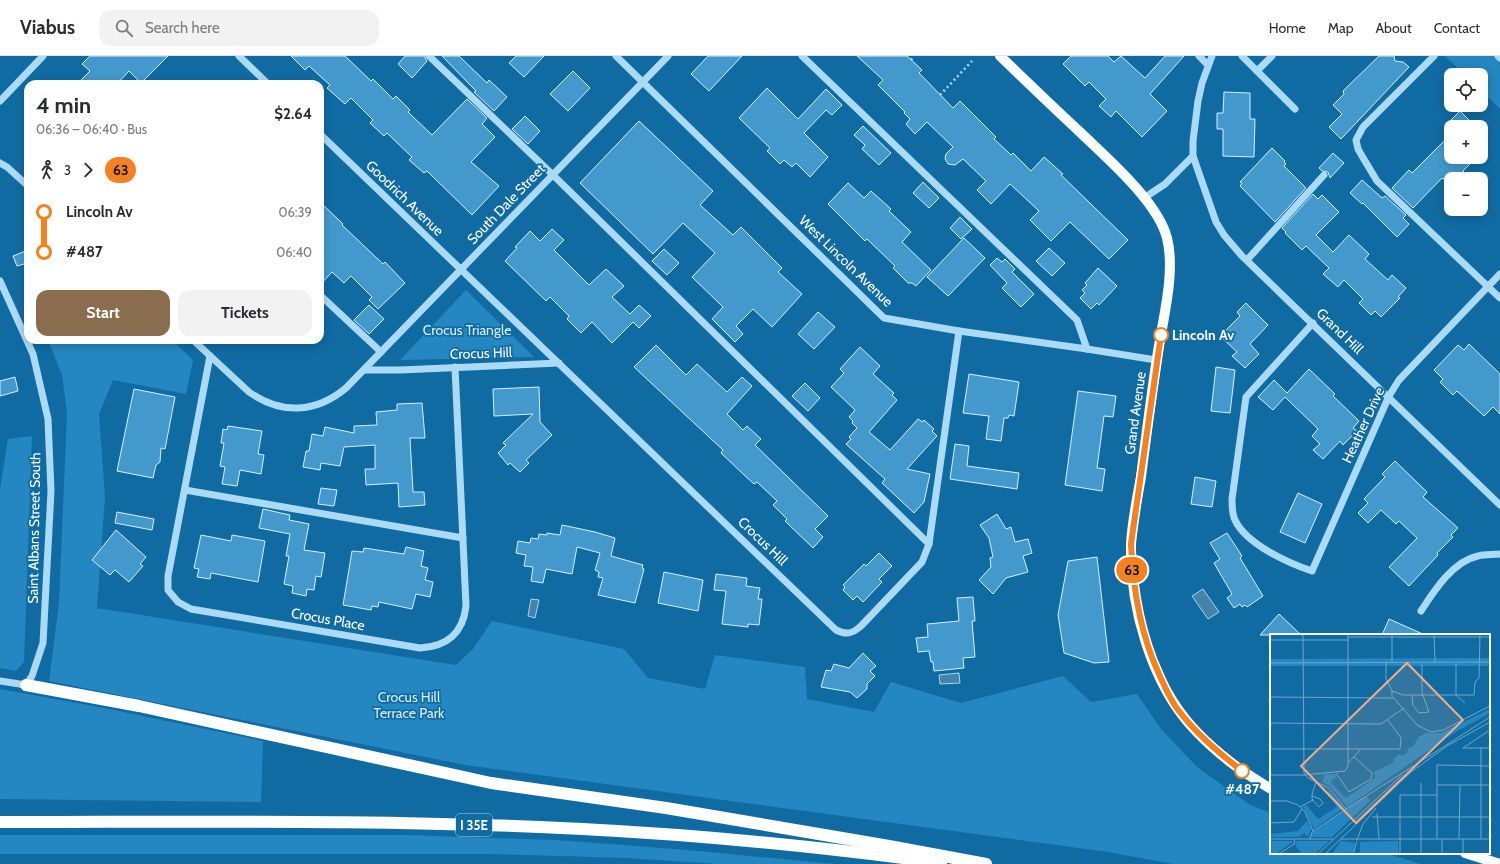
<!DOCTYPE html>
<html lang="en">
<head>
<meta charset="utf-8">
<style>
	:root { --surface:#fff; --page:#f2f2f3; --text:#2b2b33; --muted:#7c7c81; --line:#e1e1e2; --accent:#8a6c4e }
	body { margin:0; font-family:Cabin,sans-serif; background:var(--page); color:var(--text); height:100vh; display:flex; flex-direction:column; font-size:15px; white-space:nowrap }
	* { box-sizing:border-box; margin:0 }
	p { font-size:13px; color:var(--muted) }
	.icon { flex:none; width:22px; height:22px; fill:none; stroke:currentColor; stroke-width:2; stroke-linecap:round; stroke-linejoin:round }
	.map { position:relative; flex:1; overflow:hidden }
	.panel { position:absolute; left:24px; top:24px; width:300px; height:264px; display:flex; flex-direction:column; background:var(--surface); border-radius:12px; box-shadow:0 2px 10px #0003 }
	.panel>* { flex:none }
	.badge { padding:0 8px; border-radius:13px; font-size:14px; line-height:26px }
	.controls { position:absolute; left:1444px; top:12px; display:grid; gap:8px }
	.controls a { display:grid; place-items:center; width:44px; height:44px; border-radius:8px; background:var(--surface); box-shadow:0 2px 10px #0003; font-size:20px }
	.map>.badge { position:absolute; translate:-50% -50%; box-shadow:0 0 0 2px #fff }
	.legs { display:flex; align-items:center; gap:6px; height:44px; padding:0 12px; font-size:13px }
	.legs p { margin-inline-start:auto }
	.head { display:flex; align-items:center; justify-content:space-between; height:68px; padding:0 12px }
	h1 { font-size:22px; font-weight:700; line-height:30px }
	.button { display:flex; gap:8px; margin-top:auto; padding:8px 12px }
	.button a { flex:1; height:46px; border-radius:12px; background:var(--accent); color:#fff; font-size:16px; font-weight:700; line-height:46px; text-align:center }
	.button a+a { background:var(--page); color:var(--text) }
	ul { padding:0 12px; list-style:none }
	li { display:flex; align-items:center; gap:14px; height:40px; font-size:15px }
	li i { display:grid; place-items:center; width:6px; height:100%; margin:0 5px; background:currentColor }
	li i::after { content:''; width:10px; height:10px; margin:-5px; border:3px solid; border-radius:50%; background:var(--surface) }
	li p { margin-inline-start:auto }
	li:first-child i { background:linear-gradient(#0000 50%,currentColor 0) }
	li:last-child i { background:linear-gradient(currentColor 50%,#0000 0) }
	header { display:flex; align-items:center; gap:24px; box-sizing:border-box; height:56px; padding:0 20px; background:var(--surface); border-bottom:1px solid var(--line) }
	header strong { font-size:19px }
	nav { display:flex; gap:22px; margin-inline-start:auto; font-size:14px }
	.search { width:280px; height:36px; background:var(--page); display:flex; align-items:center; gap:10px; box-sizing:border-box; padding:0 14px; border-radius:12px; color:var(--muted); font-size:15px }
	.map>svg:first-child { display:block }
	.green { fill:#2487c1 }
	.water { fill:#4583a9; stroke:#9dd8f8 }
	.building { fill:#4399cc; stroke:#d5effe }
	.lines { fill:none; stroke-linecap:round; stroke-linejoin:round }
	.path { stroke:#abdaf5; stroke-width:2.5; stroke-dasharray:2 3; stroke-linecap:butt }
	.minor { stroke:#abdaf5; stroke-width:7 }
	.major { stroke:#fafdff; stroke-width:10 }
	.highway { stroke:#fff; stroke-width:12 }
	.line-1-casing { stroke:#fff; stroke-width:9 }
	.line-1 { stroke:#f58220; stroke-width:6 }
	.stop-1-dot { fill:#fff; stroke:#f58220; stroke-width:2 }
	.labels { text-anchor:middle; stroke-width:3.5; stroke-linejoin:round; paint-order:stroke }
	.shield { fill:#116ba3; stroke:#b8d3e3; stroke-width:1 }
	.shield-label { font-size:13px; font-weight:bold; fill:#fff }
	.street-label { font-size:14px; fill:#fff; stroke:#116ba3 }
	.park-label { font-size:14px; fill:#d5effe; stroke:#116ba3 }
	.stop-label { font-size:14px; font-weight:bold; fill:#fff; stroke:#116ba3; text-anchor:start }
	.inset-road { fill:none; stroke:#70a6c8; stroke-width:1 }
	.view { fill:#f4ac86; fill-opacity:0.15; stroke:#f4ac86; stroke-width:2 }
	.inset-edge { fill:none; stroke:#fff; stroke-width:2 }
</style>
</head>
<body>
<header>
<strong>Viabus</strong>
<div class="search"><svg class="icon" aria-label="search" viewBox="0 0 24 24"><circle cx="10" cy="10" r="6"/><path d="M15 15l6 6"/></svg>Search here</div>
<nav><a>Home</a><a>Map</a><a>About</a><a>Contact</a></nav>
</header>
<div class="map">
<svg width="1500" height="808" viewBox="0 0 1500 808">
	<rect width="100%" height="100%" fill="#116ba3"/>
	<g class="green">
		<polygon points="1445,0 1500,0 1500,53 1481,34 1481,19 1465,19"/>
		<polygon points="466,234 534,301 400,304"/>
		<polygon points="48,284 172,284 193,304 186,338 113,324 99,358 105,441 97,552 456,609 473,593 492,565 624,593 648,622 705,633 715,599 805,611 807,643 874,656 891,626 961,647 1063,620 1091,646 1137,638 1161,673 1197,711 1250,749 1271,757 1271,797 1385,797 1421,808 1173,808 1108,796 465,709 49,625 59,546 67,357 62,319"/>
		<polygon points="32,380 24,606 16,615 0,612 0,433 8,383"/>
		<polygon points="0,633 104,652 263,685 261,746 0,743"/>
		<polygon points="0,779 408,779 489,782 557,784 688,794 834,808 718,808 626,802 489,798 0,798"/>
	</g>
	<g class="water">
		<polygon points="1203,533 1219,556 1208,563 1192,540"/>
		<polygon points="531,543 539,544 535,562 528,560"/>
		<polygon points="959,617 960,627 940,628 939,619"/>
	</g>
	<g class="building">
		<polygon points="90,0 168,0 141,27 129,15 117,28 77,28 90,15 82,8"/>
		<polygon points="291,0 345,0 371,25 373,23 393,43 396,40 410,54 408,56 432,79 467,43 487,62 482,68 495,81 471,106 499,130 472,159 427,115 424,117 409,104 412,101 387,77 384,80 370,67 373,64 351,42 345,48 327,32 330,29 309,10 305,14"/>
		<polygon points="405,0 424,0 427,5 412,22 398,8"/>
		<polygon points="442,0 459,0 487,27 489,24 507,41 494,55 474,36 476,35"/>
		<polygon points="516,0 544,0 524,21 509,7"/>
		<polygon points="708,0 742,0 709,35 691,18"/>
		<polygon points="857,0 907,0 922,14 919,17 953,52 960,45 996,81 994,83 1011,99 1013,97 1031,115 1044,101 1063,118 1061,119 1128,184 1109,203 1070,166 1051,185 1030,164 1039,155 1010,128 991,148 977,134 986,125 963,103 955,109 948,108 945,103 946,98 953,91 927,66 915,78 906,68 910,63 904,57 905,56 878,29 883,24"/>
		<polygon points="1071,0 1108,0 1114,6 1121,0 1145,22 1165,0 1184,0 1150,38 1167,55 1142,81 1116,55 1111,61 1099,50 1106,43 1089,26 1085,30 1063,8"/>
		<polygon points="1379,0 1394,0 1395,5 1403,6 1409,11 1341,83 1329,71 1342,58 1333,49 1344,38 1343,35"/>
		<polygon points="573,15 590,32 568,55 550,38"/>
		<polygon points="767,32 798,63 826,33 842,49 832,59 826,54 804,77 828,101 810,121 796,107 792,111 784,104 780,108 767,95 770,92 739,62"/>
		<polygon points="1224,36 1250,37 1250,63 1255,63 1254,101 1223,100 1223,73 1217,73 1217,57 1223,57"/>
		<polygon points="1460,55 1476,71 1456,71 1450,65"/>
		<polygon points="525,60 540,75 528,88 512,73"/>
		<polygon points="639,65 713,135 700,149 733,179 741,171 782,212 778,216 802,238 772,271 753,253 736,270 743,278 735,286 712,263 723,251 692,221 715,197 683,167 653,198 580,127"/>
		<polygon points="863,70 891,97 879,109 862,93 865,89 854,79"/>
		<polygon points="1451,78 1451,101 1477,101 1463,115 1471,123 1443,123 1442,122 1413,152 1392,132 1409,114 1412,117"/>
		<polygon points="1272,92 1285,105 1284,106 1286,108 1284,110 1306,132 1275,166 1240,130 1242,127 1240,126"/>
		<polygon points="1333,97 1344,107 1330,122 1328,116 1322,115 1319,112"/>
		<polygon points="1362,124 1382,142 1385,140 1406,159 1403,162 1409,168 1397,181 1363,147 1362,148 1350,137"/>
		<polygon points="923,126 939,142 929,152 913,137"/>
		<polygon points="848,127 864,142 871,135 891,153 889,155 911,176 902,186 931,214 916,230 912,227 908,227 893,212 895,210 867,183 865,185 828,148"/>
		<polygon points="1313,138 1318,143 1322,139 1339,156 1316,179 1333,196 1349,179 1369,198 1365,203 1388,224 1392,219 1406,232 1398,241 1400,242 1381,261 1375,255 1371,259 1359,247 1363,243 1344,224 1338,231 1323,218 1329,212 1306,190 1302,194 1285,177 1286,176 1282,172"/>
		<polygon points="320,146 343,168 342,169 383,208 385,206 405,227 378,253 369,244 372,241 351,220 344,227 332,216 320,229"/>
		<polygon points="960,161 972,173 961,183 950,172"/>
		<polygon points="552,173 564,184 554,194 589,229 606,213 624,230 612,241 630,258 639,249 651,260 639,272 633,266 612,287 592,266 581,277 567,263 569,260 550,241 546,245 505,205 517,192 515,191 530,175 540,185"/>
		<polygon points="964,182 985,202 948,240 927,221"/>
		<polygon points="1049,192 1065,207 1052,220 1036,205"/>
		<polygon points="664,193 679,207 667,219 652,205"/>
		<polygon points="28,194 28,207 17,210 13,200"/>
		<polygon points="997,202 1002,206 1005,203 1015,213 1012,216 1034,238 1021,251 1002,232 1007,227 990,209"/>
		<polygon points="1098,212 1117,230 1099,249 1097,247 1091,253 1080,242 1085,237 1082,234 1087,229 1085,227"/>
		<polygon points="1246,247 1268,269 1250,288 1259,298 1245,312 1232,300 1237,296 1220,280 1240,260 1237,256"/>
		<polygon points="369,249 384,263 369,278 354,264"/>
		<polygon points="818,256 835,271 814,293 798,278"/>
		<polygon points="1469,288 1500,318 1500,358 1493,351 1484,360 1457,335 1453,339 1440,326 1443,323 1434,314 1458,289 1464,294"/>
		<polygon points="656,289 686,319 697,308 727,336 742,321 752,330 727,358 743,374 747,370 761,383 755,389 828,460 815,473 823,481 813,492 785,465 787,463 773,449 777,445 757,426 754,428 742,417 721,397 723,394 634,311"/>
		<polygon points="860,291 880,310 873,318 894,337 892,339 897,344 869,376 890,394 918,363 923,366 924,364 934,373 932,375 937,380 907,413 930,418 924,446 914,457 882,427 885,423 846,388 851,383 849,381 857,372 852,367 853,365 849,361 855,354 831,331 844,317 840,313"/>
		<polygon points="1216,311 1235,314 1230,357 1211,355"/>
		<polygon points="1309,313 1335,338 1333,340 1359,365 1353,372 1357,375 1343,389 1340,385 1323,403 1313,394 1320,388 1312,380 1318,373 1285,341 1273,354 1258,341 1274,324 1287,337"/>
		<polygon points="969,318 1019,326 1014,360 1009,359 1008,362 1004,362 1001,385 986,383 989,360 963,357"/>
		<polygon points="15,321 18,335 0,340 0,325"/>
		<polygon points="805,327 820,342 808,355 792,340"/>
		<polygon points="539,331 540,366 552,379 526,404 529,407 520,416 510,407 508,409 498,397 506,389 503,387 533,358 494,360 493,333"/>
		<polygon points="134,333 175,341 165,393 161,392 160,406 156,409 153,422 117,415"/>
		<polygon points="1078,335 1116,340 1113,361 1104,360 1097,412 1105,413 1102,435 1065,429"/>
		<polygon points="422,347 425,382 410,382 413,436 424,436 425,449 399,451 398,427 366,429 365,413 375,413 375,389 344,391 340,410 321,407 320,414 303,411 306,395 309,395 312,378 323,380 325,371 354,377 354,370 377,369 376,356 397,354 397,348"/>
		<polygon points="228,370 262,375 258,398 264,399 261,418 240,414 237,430 222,428 225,411 220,410 224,387 221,387 223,373 227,374"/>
		<polygon points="955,388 969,390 967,410 1019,417 1017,433 950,423"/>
		<polygon points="1395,405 1427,436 1423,441 1458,472 1451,479 1453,481 1437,497 1438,499 1409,530 1389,511 1417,482 1399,465 1396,468 1381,454 1368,467 1358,457 1368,447 1364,443 1385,421 1382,418"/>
		<polygon points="1195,421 1216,425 1212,451 1191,448"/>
		<polygon points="321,432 337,434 334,450 318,448"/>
		<polygon points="1298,437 1322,448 1305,487 1280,476"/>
		<polygon points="263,453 290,459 289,464 309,468 304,494 325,497 321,521 316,520 314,534 307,533 306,540 292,537 293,530 284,528 289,500 286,500 290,478 259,472"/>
		<polygon points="117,456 154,463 152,474 115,467"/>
		<polygon points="997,458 1006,473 1011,471 1015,486 1028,483 1032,497 1023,500 1028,516 1006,522 993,538 979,524 991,511 990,502 993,501 989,482 980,469"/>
		<polygon points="562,469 595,476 615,482 611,500 643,509 642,512 644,513 635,547 598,539 603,522 598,521 599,516 595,514 600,497 577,491 572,518 546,513 543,527 531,525 533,511 524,510 526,499 516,497 518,485 530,487 531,482 538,483 539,478 547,479 547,477 560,479"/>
		<polygon points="116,474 146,501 140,508 143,510 129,526 115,514 110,519 92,504"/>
		<polygon points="1227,477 1242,500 1240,502 1263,540 1247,551 1245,549 1242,551 1240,548 1234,552 1227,542 1232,538 1214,507 1220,503 1210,487"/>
		<polygon points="201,479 231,485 232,479 265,485 258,526 211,517 210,523 197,521 199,513 194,512"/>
		<polygon points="406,491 424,495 421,510 428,512 425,524 433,526 430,541 416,538 412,553 379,546 378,551 372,550 371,554 343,549 352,495 363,496 364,492 404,498"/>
		<polygon points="879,497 892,510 879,523 882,526 863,546 857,540 853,544 843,534 845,531 843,529 864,508 866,510"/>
		<polygon points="1097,501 1109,606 1094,607 1064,597 1058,559 1068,505"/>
		<polygon points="664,516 703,524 698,555 658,547"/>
		<polygon points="716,518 747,522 746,530 760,532 758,543 762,543 759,569 748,568 748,571 722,568 726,535 714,534"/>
		<polygon points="973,541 975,565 972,565 975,601 963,602 964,612 934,615 933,606 931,606 929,595 918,596 916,582 928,581 927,568 959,565 957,542"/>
		<polygon points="1279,558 1301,579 1260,579"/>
		<polygon points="1389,563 1425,579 1382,579"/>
		<polygon points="863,597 876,610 870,615 875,620 867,628 867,633 857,642 850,636 821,631 826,614 831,615 834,608 849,612"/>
	</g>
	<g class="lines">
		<g class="path">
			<polyline points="911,4 914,0"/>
			<polyline points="940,39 972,5"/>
		</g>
		<g class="minor">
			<polyline points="239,0 268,28"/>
			<polyline points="429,0 553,119 929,488"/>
			<polyline points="616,0 884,262 959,275 1087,293 1156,304"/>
			<polyline points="802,0 1077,264 1087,293"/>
			<polyline points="1199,0 1208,9"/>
			<polyline points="1212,0 1202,27 1198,45 1193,85 1193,100 1216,166 1224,179 1242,200 1500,449"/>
			<polyline points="1242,0 1295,53"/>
			<polyline points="1434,0 1363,71 1356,84 1358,93 1362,100 1377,125 1500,242"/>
			<polyline points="1498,0 1500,2"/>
			<polyline points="1257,15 1272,0"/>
			<polyline points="0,45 43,0"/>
			<path d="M320 78 836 574C846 579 852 578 861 570L922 506 929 488 959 275"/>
			<polyline points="0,107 7,111 28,130"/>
			<polyline points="1144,142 1165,128 1193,100"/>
			<polyline points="1247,204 1324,119"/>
			<polyline points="0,225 33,298 48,363 51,435 43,587 32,620 26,629 0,625"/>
			<polyline points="320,239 381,296"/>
			<path d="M1313 267 1246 341 1232 443C1232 450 1232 458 1235 464 1246 488 1288 507 1312 515L1389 340 1399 324 1500 218"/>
			<path d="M193 284 249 336C282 359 316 357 346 332L668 0"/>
			<path d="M210 300 168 520V534L178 546 191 553 420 592C447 591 463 577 466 550L455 311"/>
			<polyline points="364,314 400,314 559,307"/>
			<polyline points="185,434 463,482"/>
			<path d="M1421 555C1434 535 1453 505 1478 500 1485 498 1493 499 1500 498"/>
		</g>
		<g class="major">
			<path d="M1000 0C1027 26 1054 52 1081 77 1108 103 1158 146 1167 182 1176 217 1162 266 1157 302 1151 341 1146 381 1141 421 1137 443 1132 466 1131 489 1130 551 1151 626 1193 672 1217 698 1241 715 1271 733"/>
			<polyline points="1465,797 1500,808"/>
		</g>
		<g class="highway">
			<polyline points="26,629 139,650 491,727 666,752 889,790 986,808"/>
			<path d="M0 766C194 766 388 763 582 773 702 779 822 791 941 807"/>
		</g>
	</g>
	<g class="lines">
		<defs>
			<path id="line-1" d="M1161 279 1131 488C1133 534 1140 577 1159 618 1164 629 1169 641 1176 651 1194 676 1218 696 1242 715"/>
		</defs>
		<use href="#line-1" class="line-1-casing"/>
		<use href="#line-1" class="line-1"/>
	</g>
	<g class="stop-1-dot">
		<circle cx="1161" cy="279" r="7"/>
		<circle cx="1242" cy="715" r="7"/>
	</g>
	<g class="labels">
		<rect class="shield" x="456" y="758" width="36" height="22" rx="3"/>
		<g class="shield-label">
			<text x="474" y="774">I 35E</text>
		</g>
		<g class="street-label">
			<text transform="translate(405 142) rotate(44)" y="5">Goodrich Avenue</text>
			<text transform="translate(506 148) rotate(-46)" y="5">South Dale Street</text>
			<text transform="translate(846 205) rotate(44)" y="5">West Lincoln Avenue</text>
			<text transform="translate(1340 275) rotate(44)" y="5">Grand Hill</text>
			<text transform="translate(481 297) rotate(-2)" y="5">Crocus Hill</text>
			<text transform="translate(1135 357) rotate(-82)" y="5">Grand Avenue</text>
			<text transform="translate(1363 369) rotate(-65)" y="5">Heather Drive</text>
			<text transform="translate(34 472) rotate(-89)" y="5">Saint Albans Street South</text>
			<text transform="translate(763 485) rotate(44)" y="5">Crocus Hill</text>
			<text transform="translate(328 563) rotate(10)" y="5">Crocus Place</text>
		</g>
		<g class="park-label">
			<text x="467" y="279">Crocus Triangle</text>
			<text x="409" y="646">Crocus Hill<tspan x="409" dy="16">Terrace Park</tspan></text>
		</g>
		<g class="stop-label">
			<text x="1172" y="284">Lincoln Av</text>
			<text x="1242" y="738" text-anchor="middle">#487</text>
		</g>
	</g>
	<g transform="translate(1270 578)">
		<rect width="220" height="220" fill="#116ba3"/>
		<path d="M220 24V32H0V25ZM220 75V79L184 99 77 173 60 152 52 148 55 140H65L67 143 61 147 62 150 76 164 105 144 104 138 124 128 123 125 130 120 132 122 138 118 137 115 143 112 149 103 155 99H171ZM59 157 74 174 44 195 33 173 36 171 48 185 67 173 58 158ZM96 162 100 167 62 203H41V199ZM37 187 41 195 38 203 34 199 29 203H0V200L28 197ZM0 207H24L6 220H0ZM27 207H58V208L45 220H32L25 211ZM71 207 85 209 83 218 62 220ZM128 207V220H90V208Z" fill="#2487c1"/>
		<path class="inset-road" d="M33 0 34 139 38 144 59 154 76 175 42 198 40 205M78 0V63M122 0V29M164 0 165 29M78 3H220M0 6H78M0 29 220 28M116 29V45L122 57V63M186 29V61M122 57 133 61H204L205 48 209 44 210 0M142 61 143 71 149 79 159 78 152 59V29M186 61 195 69M0 63 124 64 147 91 161 98 173 96 220 72M0 89 111 90 134 74M193 114 220 96M193 114H220M211 114V205M0 115H130L131 104 118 86M78 129 91 115M66 139 79 158 101 145 102 139 84 123M0 141H34L75 137 78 132V63M151 149V220M167 151H220M42 162 50 165 53 169 49 173 42 165V161L43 157 46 148M0 167H17L28 171 35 178 43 197M30 173 43 166M76 175 220 83M107 179 109 205M102 183H220M0 189 24 188 32 175M0 205H63M71 205H220M167 205V131L220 132M189 205 190 151M193 205V220M87 206 93 190 106 174M9 220 24 210 25 205M48 220 132 141M55 220 141 138 177 112 220 88M83 220 87 207M130 220V161H167M172 220V205"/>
		<path class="view" d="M137 29 193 86 86 189 31 132Z"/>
		<rect width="220" height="220" class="inset-edge"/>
	</g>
</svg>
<div class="controls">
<a><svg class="icon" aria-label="locate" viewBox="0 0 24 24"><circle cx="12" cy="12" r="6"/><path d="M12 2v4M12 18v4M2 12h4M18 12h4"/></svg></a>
<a>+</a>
<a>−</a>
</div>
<b class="badge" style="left:1132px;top:514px;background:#f58220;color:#111">63</b>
<section class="panel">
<div class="head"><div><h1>4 min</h1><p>06:36 – 06:40 · Bus</p></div><b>$2.64</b></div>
<div class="legs"><svg class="icon" aria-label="walk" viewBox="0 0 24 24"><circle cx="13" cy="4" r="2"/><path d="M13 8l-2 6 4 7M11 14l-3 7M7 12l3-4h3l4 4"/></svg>3<svg class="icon" aria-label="forward" viewBox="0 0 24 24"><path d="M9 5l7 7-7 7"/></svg><b class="badge" style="background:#f58220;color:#111">63</b></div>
<ul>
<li><i style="color:#f58220"></i><b>Lincoln Av</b><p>06:39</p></li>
<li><i style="color:#f58220"></i><b>#487</b><p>06:40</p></li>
</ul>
<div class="button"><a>Start</a><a>Tickets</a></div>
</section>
</div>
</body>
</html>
